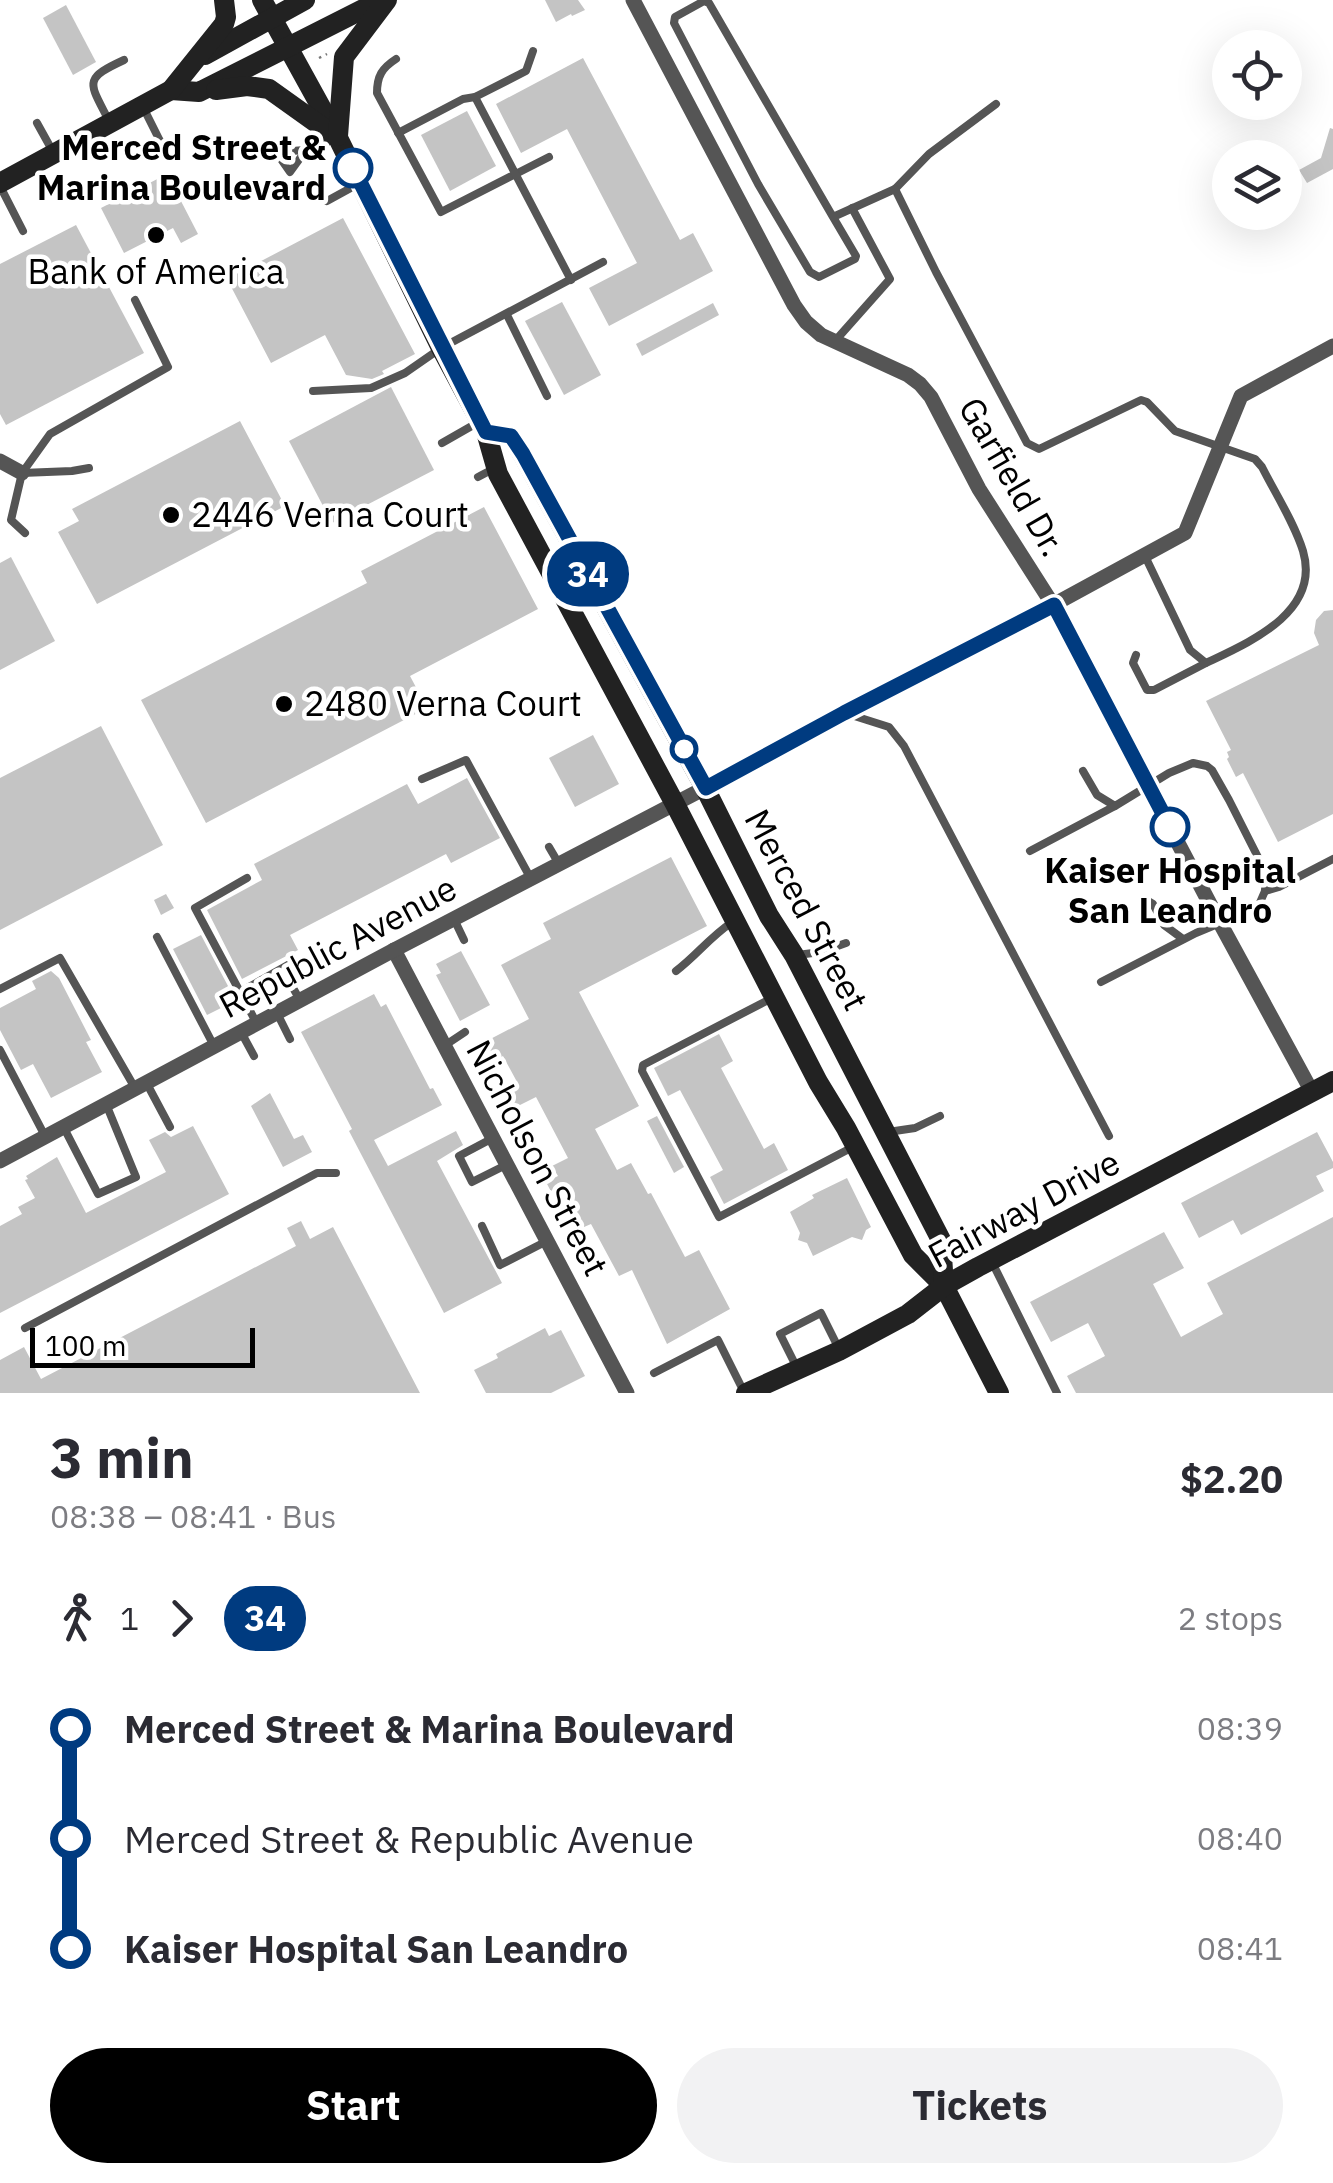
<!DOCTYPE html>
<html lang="en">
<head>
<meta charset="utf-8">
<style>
	:root { --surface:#fff; --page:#f2f2f3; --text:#2b2b33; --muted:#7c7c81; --accent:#000 }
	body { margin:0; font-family:"IBM Plex Sans",sans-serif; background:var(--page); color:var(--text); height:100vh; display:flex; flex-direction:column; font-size:38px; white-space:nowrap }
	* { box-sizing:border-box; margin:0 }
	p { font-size:32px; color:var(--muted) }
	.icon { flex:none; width:55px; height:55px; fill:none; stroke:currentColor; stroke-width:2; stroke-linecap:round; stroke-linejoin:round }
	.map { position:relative; height:1393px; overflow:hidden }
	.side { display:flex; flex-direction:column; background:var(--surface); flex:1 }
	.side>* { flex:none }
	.badge { padding:0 20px; border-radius:32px; font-size:35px; line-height:65px }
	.fabs { position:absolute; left:1212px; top:30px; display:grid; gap:20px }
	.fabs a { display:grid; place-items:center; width:90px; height:90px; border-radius:50%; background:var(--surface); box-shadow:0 10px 40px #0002; font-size:50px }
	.scale { position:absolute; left:30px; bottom:25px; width:225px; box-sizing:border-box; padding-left:10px; border:5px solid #000; border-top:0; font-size:28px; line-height:35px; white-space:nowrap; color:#000; -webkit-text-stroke:8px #fff; paint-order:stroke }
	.map>.badge { position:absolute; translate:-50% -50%; box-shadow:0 0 0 5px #fff }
	.legs { display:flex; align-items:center; gap:15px; height:110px; padding:0 50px; font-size:32px }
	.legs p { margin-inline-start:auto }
	.summary { display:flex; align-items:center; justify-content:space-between; height:170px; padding:0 50px }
	h1 { font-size:55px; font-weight:800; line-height:75px }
	.primary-button { display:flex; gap:20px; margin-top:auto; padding:20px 50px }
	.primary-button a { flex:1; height:115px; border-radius:60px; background:var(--accent); color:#fff; font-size:40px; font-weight:800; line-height:115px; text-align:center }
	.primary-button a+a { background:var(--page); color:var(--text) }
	ul { padding:0 50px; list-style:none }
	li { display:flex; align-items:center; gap:35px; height:110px; font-size:38px }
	li i { display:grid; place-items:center; width:15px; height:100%; margin:0 12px; background:currentColor }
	li i::after { content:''; width:25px; height:25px; margin:-12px; border:8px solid; border-radius:50%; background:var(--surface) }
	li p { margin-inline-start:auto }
	li:first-child i { background:linear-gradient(#0000 50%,currentColor 0) }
	li:last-child i { background:linear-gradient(currentColor 50%,#0000 0) }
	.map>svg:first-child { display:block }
	.building { fill:#c4c4c4 }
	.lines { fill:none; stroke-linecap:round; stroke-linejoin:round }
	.path { stroke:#777; stroke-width:2.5; stroke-dasharray:2.5 5; stroke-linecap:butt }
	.lane { stroke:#555; stroke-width:8 }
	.street { stroke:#555; stroke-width:15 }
	.secondary { stroke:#222; stroke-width:20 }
	.line-1-casing { stroke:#fff; stroke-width:22 }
	.line-1 { stroke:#003b80; stroke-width:15 }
	.stop-1-dot { fill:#fff; stroke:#003b80; stroke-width:5 }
	.poi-dot { fill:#000; stroke:#fff; stroke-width:4 }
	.labels { text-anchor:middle; stroke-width:9; stroke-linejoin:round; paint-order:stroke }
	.stop-label { font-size:35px; font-weight:bold; fill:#000; stroke:#fff; text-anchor:end }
	.poi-label { font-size:35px; fill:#000; stroke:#fff; text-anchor:start }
	.street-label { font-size:35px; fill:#000; stroke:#fff }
</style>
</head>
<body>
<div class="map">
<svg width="1333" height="1393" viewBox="0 0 1333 1393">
	<rect width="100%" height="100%" fill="#fff"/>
	<g class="building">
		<polygon points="545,0 578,0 585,10 572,16 571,14 556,22"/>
		<polygon points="66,5 96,62 73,75 43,18"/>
		<polygon points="583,58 680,240 693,233 713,271 609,326 589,288 637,263 567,129 521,153 496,104"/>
		<polygon points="467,111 496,166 450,191 421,135"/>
		<polygon points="1330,128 1333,129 1333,169 1307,183 1299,170 1321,158"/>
		<polygon points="167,174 198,234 181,243 173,228 124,253 101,208"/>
		<polygon points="343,218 415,354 382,371 384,374 372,379 346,375 325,335 271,363 227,279"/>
		<polygon points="76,225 144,353 6,425 0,414 0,264"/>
		<polygon points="562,302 601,375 564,395 525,321"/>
		<polygon points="713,303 719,315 642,356 636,344"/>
		<polygon points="391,387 434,470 332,523 289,441"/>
		<polygon points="240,421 285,506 97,604 58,532 79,521 72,509"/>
		<polygon points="484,507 538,609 410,676 427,708 206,823 141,700 367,583 361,571"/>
		<polygon points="11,557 55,641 0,670 0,563"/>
		<polygon points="1333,610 1333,814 1278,842 1243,773 1236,777 1227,759 1229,757 1227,752 1231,750 1206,701 1319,645 1314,633 1316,620 1324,611"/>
		<polygon points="101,726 163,845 0,930 0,778"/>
		<polygon points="593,735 619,784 575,807 549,758"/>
		<polygon points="467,778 500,838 451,863 446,854 290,935 298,950 242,979 207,910 262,880 254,864 407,784 418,804"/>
		<polygon points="671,857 707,926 579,992 639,1106 595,1129 617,1170 631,1163 648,1194 651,1193 685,1257 699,1250 730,1309 667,1344 632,1270 619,1276 591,1224 584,1227 579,1216 567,1222 546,1182 558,1176 552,1166 568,1158 536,1097 512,1109 501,1088 516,1080 503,1056 485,1066 475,1047 529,1019 501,965 551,939 543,923"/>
		<polygon points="166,894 174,908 161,915 154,900"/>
		<polygon points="201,935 228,986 226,988 233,1002 207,1015 173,949"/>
		<polygon points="461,951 490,1005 460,1021 436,975 441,973 436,964"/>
		<polygon points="51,971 59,978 91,1040 86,1042 102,1072 51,1098 33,1064 21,1070 0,1030 0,1008 36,989 32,981"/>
		<polygon points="374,994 381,1007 386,1004 430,1089 433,1088 442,1105 374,1140 388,1166 456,1131 463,1145 437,1161 502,1283 444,1313 349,1131 352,1129 301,1032"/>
		<polygon points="719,1034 733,1061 721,1068 764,1149 774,1143 788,1170 724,1204 710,1177 723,1170 680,1090 668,1096 654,1068"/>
		<polygon points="270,1093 294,1139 303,1135 312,1152 283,1167 251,1106"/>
		<polygon points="657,1116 684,1167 674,1173 647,1121"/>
		<polygon points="193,1126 229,1194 0,1313 0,1226 22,1214 18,1207 35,1198 25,1180 28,1179 26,1176 57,1157 86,1213 166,1172 149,1140 165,1132 171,1137"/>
		<polygon points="1317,1132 1333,1162 1333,1168 1316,1176 1324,1191 1241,1235 1233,1220 1199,1238 1181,1203"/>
		<polygon points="847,1178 871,1227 866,1230 862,1240 852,1237 813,1256 807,1243 798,1240 800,1233 790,1212 814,1198 812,1195"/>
		<polygon points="1333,1217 1333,1393 1076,1393 1067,1376 1105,1356 1088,1323 1051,1342 1030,1302 1164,1232 1184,1268 1153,1284 1181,1337 1223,1314 1207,1283"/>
		<polygon points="301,1221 310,1239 333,1227 420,1393 0,1393 0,1360 24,1347 41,1379 296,1246 287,1228"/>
		<polygon points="545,1328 549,1336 561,1330 585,1376 551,1393 486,1393 474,1370 498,1358 496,1354"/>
	</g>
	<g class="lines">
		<polyline class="path" points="319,58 327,54"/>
		<g class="lane">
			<path d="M396 59C382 68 377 76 377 93L441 212 549 157"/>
			<polyline points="475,97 571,280"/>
			<polyline points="144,109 159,139 172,157"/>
			<path d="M108 119C89 82 83 79 124 60"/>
			<polyline points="37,123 52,150"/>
			<polyline points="398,133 463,99 475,97 526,71 533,51"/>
			<polyline points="276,152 306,150 335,139"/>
			<polyline points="276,152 290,172 306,150"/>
			<polyline points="0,186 23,231"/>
			<polyline points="895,189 929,154 996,104"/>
			<polyline points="327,201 358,184"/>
			<path d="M833 217 856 256 855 259 819 277 810 272 758 184 674 23 675 17 704 1 709 3 833 217 895 189 936 272 1027 443 1039 449 1141 400 1147 402 1175 431 1255 459 1262 467C1275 493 1294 522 1303 551 1321 612 1250 642 1206 663L1190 650 1144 554"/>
			<polyline points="507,315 547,396"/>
			<polyline points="835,341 890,279 852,208"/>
			<polyline points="313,391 371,388 405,373 441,348 603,262"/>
			<polyline points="442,443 477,423"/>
			<polyline points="22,473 72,471 89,468"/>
			<polyline points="478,477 495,468"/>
			<polyline points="25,533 11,520 22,473 50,434 168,367 135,300"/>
			<polyline points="1136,655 1133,663 1147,690 1154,690 1206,663"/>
			<polyline points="848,714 889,727 904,746 1109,1136"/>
			<polyline points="1083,771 1097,795 1115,806"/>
			<polyline points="422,779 466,760 531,879"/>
			<polyline points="549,847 559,864"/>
			<polyline points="1030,851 1115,806 1169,773 1193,763 1207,766 1212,770 1229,800 1266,873 1265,891 1258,907 1249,916 1220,923 1196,933 1101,982"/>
			<polyline points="1265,891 1279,887 1333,859"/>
			<polyline points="1148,901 1153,904 1164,925 1183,939"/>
			<polyline points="454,919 464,940"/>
			<polyline points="157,937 214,1046"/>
			<polyline points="797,955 821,952 846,943"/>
			<polyline points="282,969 300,1000"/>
			<path d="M676 971C696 956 710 937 731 923"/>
			<polyline points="0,989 60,958 135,1088"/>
			<polyline points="240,992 195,908 247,878"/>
			<polyline points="772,998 643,1065 642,1071 719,1217 851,1148"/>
			<polyline points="277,1013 290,1039"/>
			<polyline points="257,1024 240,992 295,961"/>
			<polyline points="241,1032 254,1056"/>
			<polyline points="444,1046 465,1032"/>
			<polyline points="0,1050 45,1136"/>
			<polyline points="146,1082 170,1127"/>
			<polyline points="64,1128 98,1194 136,1177 106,1104"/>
			<polyline points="888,1132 915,1128 940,1116"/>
			<polyline points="493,1138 459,1156 472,1182 506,1165"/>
			<polyline points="482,1226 500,1265 547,1241"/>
			<polyline points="991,1260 1057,1393"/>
			<polyline points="25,1328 317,1173 336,1173"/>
			<polyline points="796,1366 780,1334 821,1313 839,1349"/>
			<polyline points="654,1373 718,1340 744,1392"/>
		</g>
		<g class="street">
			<polyline points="633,0 794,305 806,322 821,335 908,375 920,384 931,397 979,489 1053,605 1220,923 1312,1092"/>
			<polyline points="0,461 22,473"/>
			<polyline points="394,950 627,1393"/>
			<polyline points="0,1161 394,950 705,788 844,713 1053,605 1185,533 1241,396 1333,346"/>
		</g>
		<g class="secondary">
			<polyline points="262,0 338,138 441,348 486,432 498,474 675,804 818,1082 846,1128 913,1255 944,1286 999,1393"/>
			<polyline points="205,55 305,0"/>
			<polyline points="171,90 199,92 381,0"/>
			<polyline points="216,90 247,86 269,89 332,134"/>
			<polyline points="338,136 344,57 387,0"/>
			<polyline points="0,183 171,90 224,24 226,17 224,0"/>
			<polyline points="486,432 511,436 523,455 705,788 769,916 794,955 941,1240 944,1286"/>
			<polyline points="746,1393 839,1351 908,1314 944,1286 978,1267 1333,1081"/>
		</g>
	</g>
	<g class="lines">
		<defs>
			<polyline id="line-1" points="353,168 486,432 511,436 523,454 706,788 844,713 1054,605 1170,827"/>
		</defs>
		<use href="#line-1" class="line-1-casing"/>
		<use href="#line-1" class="line-1"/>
	</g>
	<g class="stop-1-dot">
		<circle cx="353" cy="168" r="18"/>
		<circle cx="684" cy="749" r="12"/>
		<circle cx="1170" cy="827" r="18"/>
	</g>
	<g class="poi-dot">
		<circle cx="156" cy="235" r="10"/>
		<circle cx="171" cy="515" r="10"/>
		<circle cx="284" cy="704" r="10"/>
	</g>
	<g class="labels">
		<g class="stop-label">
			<text x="326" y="160">Merced Street &amp;<tspan x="326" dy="40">Marina Boulevard</tspan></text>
			<text x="1170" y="883" text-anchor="middle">Kaiser Hospital<tspan x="1170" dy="40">San Leandro</tspan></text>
		</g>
		<g class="poi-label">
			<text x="156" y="284" text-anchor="middle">Bank of America</text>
			<text x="191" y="527">2446 Verna Court</text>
			<text x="304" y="716">2480 Verna Court</text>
		</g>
		<g class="street-label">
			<text transform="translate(1012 477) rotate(60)" y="12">Garfield Dr.</text>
			<text transform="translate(806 910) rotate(62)" y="12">Merced Street</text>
			<text transform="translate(338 947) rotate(-28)" y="12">Republic Avenue</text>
			<text transform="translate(537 1158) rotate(62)" y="12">Nicholson Street</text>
			<text transform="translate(1024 1209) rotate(-28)" y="12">Fairway Drive</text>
		</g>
	</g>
</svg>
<div class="fabs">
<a><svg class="icon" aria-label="locate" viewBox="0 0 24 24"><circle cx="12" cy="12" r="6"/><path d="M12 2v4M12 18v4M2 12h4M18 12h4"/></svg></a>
<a><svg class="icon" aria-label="layers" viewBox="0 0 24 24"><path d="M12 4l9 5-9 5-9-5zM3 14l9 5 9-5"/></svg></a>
</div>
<div class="scale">100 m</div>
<b class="badge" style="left:588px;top:574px;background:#003b80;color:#fff">34</b>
</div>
<section class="side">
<div class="summary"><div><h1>3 min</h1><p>08:38 – 08:41 · Bus</p></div><b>$2.20</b></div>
<div class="legs"><svg class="icon" aria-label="walk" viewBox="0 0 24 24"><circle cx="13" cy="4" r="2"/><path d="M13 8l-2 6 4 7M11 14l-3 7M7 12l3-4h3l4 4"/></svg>1<svg class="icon" aria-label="forward" viewBox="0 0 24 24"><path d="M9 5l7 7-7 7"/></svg><b class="badge" style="background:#003b80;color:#fff">34</b><p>2 stops</p></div>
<ul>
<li><i style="color:#003b80"></i><b>Merced Street &amp; Marina Boulevard</b><p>08:39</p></li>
<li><i style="color:#003b80"></i><span>Merced Street &amp; Republic Avenue</span><p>08:40</p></li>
<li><i style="color:#003b80"></i><b>Kaiser Hospital San Leandro</b><p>08:41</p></li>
</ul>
<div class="primary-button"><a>Start</a><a>Tickets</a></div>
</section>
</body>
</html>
